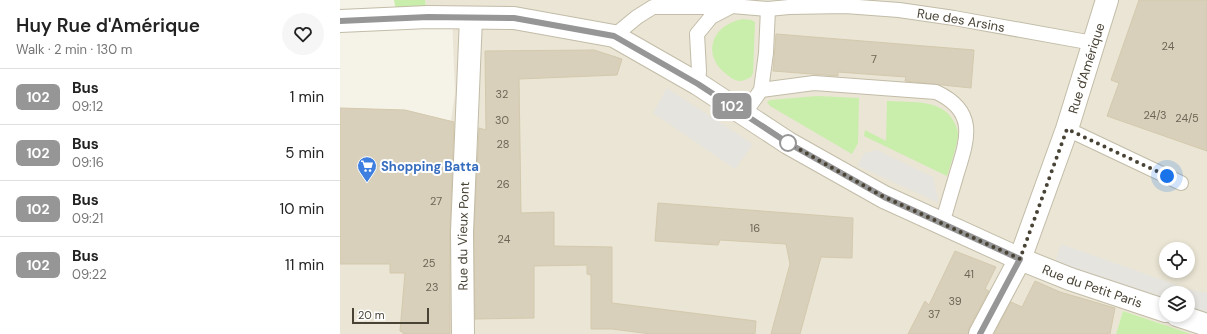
<!DOCTYPE html>
<html lang="en">
<head>
<meta charset="utf-8">
<style>
	:root { --surface:#fff; --page:#f6f6f6; --text:#222; --muted:#767676; --line:#e0e0e0 }
	body { margin:0; font-family:"DM Sans",sans-serif; background:var(--page); color:var(--text); height:100vh; display:flex; flex-direction:column; font-size:15px; white-space:nowrap }
	* { box-sizing:border-box; margin:0 }
	p { font-size:13px; color:var(--muted) }
	.icon { flex:none; width:22px; height:22px; fill:none; stroke:currentColor; stroke-width:2; stroke-linecap:round; stroke-linejoin:round }
	.map { position:relative; flex:1; overflow:hidden }
	.sheet { display:flex; flex-direction:column; background:var(--surface); width:340px }
	.sheet>* { flex:none }
	.badge { padding:0 8px; border-radius:6px; font-size:14px; line-height:26px }
	.buttons { position:absolute; left:819px; top:242px; display:grid; gap:8px }
	.buttons a { display:grid; place-items:center; width:36px; height:36px; border-radius:50%; background:var(--surface); box-shadow:0 2px 6px #0003; font-size:20px }
	.scale { position:absolute; left:12px; bottom:10px; width:77px; box-sizing:border-box; padding-left:4px; border:2px solid #494335; border-top:0; font-size:11px; line-height:14px; white-space:nowrap; color:#494335; -webkit-text-stroke:3px #fff; paint-order:stroke }
	.you { position:absolute; width:20px; height:20px; margin:-10px; border:3px solid #fff; border-radius:50%; background:#1a73e8; box-shadow:0 0 0 6px #1a73e833 }
	.map>.badge { position:absolute; translate:-50% -50%; box-shadow:0 0 0 2px #fff }
	.round { display:grid; place-items:center; flex:none; width:42px; height:42px; border-radius:21px; background:var(--page) }
	.overview { display:flex; align-items:center; justify-content:space-between; height:68px; padding:0 16px }
	h1 { font-size:19px; font-weight:600; line-height:30px }
	ul { padding:0; list-style:none }
	li { display:flex; align-items:center; gap:12px; height:56px; padding:0 16px; border-top:1px solid var(--line) }
	li div { flex:1 }
	li b { display:block; font-size:15px }
	li em { font-style:normal }
	li .badge { min-width:44px; font-weight:700; text-align:center }
	main { display:flex; flex:1; min-height:0 }
	.map>svg:first-child { display:block }
	.residential { fill:#eae5d4; fill-rule:evenodd }
	.green { fill:#c9eeab }
	.parking { fill:#e6e4df }
	.building { fill:#d8d0bb; stroke:#d4c9ad }
	.lines { fill:none; stroke-linecap:round; stroke-linejoin:round }
	.lane-casing { stroke:#c2bca8; stroke-width:16 }
	.street-casing { stroke:#c2bca8; stroke-width:24 }
	.lane { stroke:#fff; stroke-width:14 }
	.street { stroke:#fff; stroke-width:22 }
	.line-casing { stroke:#fff; stroke-width:9 }
	.line { stroke:#969696; stroke-width:6 }
	.walk { stroke:#494335; stroke-width:4; stroke-dasharray:0 7.2 }
	.stop-dot { fill:#fff; stroke:#969696; stroke-width:2 }
	.labels { text-anchor:middle; stroke-width:4; stroke-linejoin:round; paint-order:stroke }
	.number-label { font-size:11px; fill:#6d6656 }
	.street-label { font-size:13px; fill:#494335; stroke:#fff }
	.shop-label { font-size:13px; font-weight:bold; fill:#366cbe; stroke:#fff; text-anchor:start }
</style>
</head>
<body>
<main>
<section class="sheet">
<div class="overview"><div><h1>Huy Rue d'Amérique</h1><p>Walk · 2 min · 130 m</p></div><a class="round"><svg class="icon" aria-label="heart" viewBox="0 0 24 24"><path d="M12 20l-8-8c-3-5 5-10 8-4 3-6 11-1 8 4z"/></svg></a></div>
<ul>
<li><span class="badge" style="background:#969696;color:#fff">102</span><div><b>Bus</b><p>09:12</p></div><em>1 min</em></li>
<li><span class="badge" style="background:#969696;color:#fff">102</span><div><b>Bus</b><p>09:16</p></div><em>5 min</em></li>
<li><span class="badge" style="background:#969696;color:#fff">102</span><div><b>Bus</b><p>09:21</p></div><em>10 min</em></li>
<li><span class="badge" style="background:#969696;color:#fff">102</span><div><b>Bus</b><p>09:22</p></div><em>11 min</em></li>
</ul>
</section>
<div class="map">
<svg width="867" height="334" viewBox="0 0 867 334">
	<rect width="100%" height="100%" fill="#f5f2e7"/>
	<path class="residential" d="M85 0H867V334H851L783 311 776 334H0V108L65 110 111 121 115 93 112 17H88ZM826 249H848V271H826ZM826 293H848V315H826Z"/>
	<g class="green">
		<polygon points="54,0 85,0 86,7 56,11"/>
		<path d="M403 19 411 20 415 22 413 73 411 77C407 79 403 81 399 81 393 80 390 77 385 73 361 53 373 24 403 19Z"/>
		<polygon points="477,96 519,98 518,143 512,154 430,106 427,102 430,100"/>
		<path d="M547 101C571 103 602 98 614 122 616 126 618 130 618 134 618 143 610 167 607 176L524 136 525 130 546 141Z"/>
		<polygon points="783,311 851,334 776,334"/>
	</g>
	<g class="parking">
		<polygon points="327,88 413,144 395,169 313,113"/>
		<polygon points="537,150 593,177 599,203 518,166 524,153"/>
		<polygon points="721,244 851,290 867,293 867,313 848,308 848,293 826,293 826,301 715,264"/>
	</g>
	<g class="building">
		<polygon points="799,0 867,0 867,151 767,116 779,83 771,80"/>
		<polygon points="436,34 634,50 631,88 565,81 566,77 498,72 498,76 433,71"/>
		<polygon points="254,50 282,59 277,75 179,79 181,213 214,212 214,246 272,247 272,303 416,321 415,334 311,334 272,329 251,329 251,275 247,274 247,265 194,266 194,318 135,319 134,232 139,128 146,130 145,51"/>
		<polygon points="0,108 65,110 114,122 110,231 110,334 63,334 63,332 60,331 65,273 50,273 50,264 0,264"/>
		<polygon points="318,203 513,218 512,258 481,257 460,334 431,334 450,264 446,244 380,240 378,245 315,241"/>
		<polygon points="615,251 656,267 645,289 649,291 629,328 628,334 568,334 585,301 589,305"/>
		<polygon points="695,281 720,292 775,308 770,334 654,334 671,302 682,307"/>
	</g>
	<g class="lines">
		<defs>
			<g id="lane">
				<polyline points="274,36 297,17 313,7 389,7"/>
				<path id="s1" d="M358 84 359 71 357 34 371 17 392 6 428 9 449 7 505 6 559 10 614 18 753 43"/>
				<path d="M421 90 474 83 596 92C637 111 628 138 617 173 612 190 607 207 602 224"/>
				<polyline points="404,114 421,90 426,53 428,9"/>
				<polyline points="727,129 841,183"/>
			</g>
			<g id="street">
				<path id="s2" d="M0 21 88 17 174 18 274 36 358 84 448 143 544 197 680 259 730 279 826 311"/>
				<polyline points="837,315 867,325"/>
				<path id="s3" d="M123 334 122 232 131 18"/>
				<path id="s4" d="M640 334 680 259 727 129 767 0"/>
			</g>
		</defs>
		<use href="#lane" class="lane-casing"/>
		<use href="#street" class="street-casing"/>
		<use href="#lane" class="lane"/>
		<use href="#street" class="street"/>
	</g>
	<g class="lines">
		<defs>
			<polyline id="line" points="0,21 88,17 174,18 274,36 358,84 448,143 544,197 680,259 640,334"/>
		</defs>
		<use href="#line" class="line-casing"/>
		<use href="#line" class="line"/>
		<polyline class="walk" points="448,143 544,197 680,259 727,129 827,176"/>
	</g>
	<defs>
		<symbol id="supermarket-pin" viewBox="-11 -11 22 30"><path d="M0 17L-7.5 6A9.5 9.5 0 1 1 7.5 6Z" fill="#3f7fe0" stroke="#fff"/><path d="M-6-5.5h2.5l.6 2H6L4.5 2H-2.5L-4.4-4H-6ZM-1.5 3.2a1.3 1.3 0 1 0 .1 0ZM3 3.2a1.3 1.3 0 1 0 .1 0Z" fill="#fff"/></symbol>
	</defs>
	<g fill-rule="evenodd">
		<use href="#supermarket-pin" x="16" y="155" width="22" height="30"/>
	</g>
	<circle class="stop-dot" cx="448" cy="143" r="8"/>
	<g class="labels">
		<g class="number-label">
			<text x="828" y="50">24</text>
			<text x="534" y="63">7</text>
			<text x="162" y="98">32</text>
			<text x="815" y="119">24/3</text>
			<text x="847" y="122">24/5</text>
			<text x="162" y="124">30</text>
			<text x="163" y="148">28</text>
			<text x="163" y="188">26</text>
			<text x="96" y="205">27</text>
			<text x="415" y="232">16</text>
			<text x="164" y="243">24</text>
			<text x="89" y="267">25</text>
			<text x="629" y="278">41</text>
			<text x="92" y="291">23</text>
			<text x="615" y="305">39</text>
			<text x="594" y="318">37</text>
		</g>
		<g class="street-label">
			<text dy="5" stroke="none"><textPath href="#s1" startOffset="326">Rue des Arsins</textPath></text>
			<text dy="5" stroke="none"><textPath href="#s4" startOffset="287">Rue d'Amérique</textPath></text>
			<text dy="5" stroke="none"><textPath href="#s3" startOffset="98">Rue du Vieux Pont</textPath></text>
			<text dy="5" stroke="none"><textPath href="#s2" startOffset="817">Rue du Petit Paris</textPath></text>
		</g>
		<g class="shop-label">
			<text x="41" y="171">Shopping Batta</text>
		</g>
	</g>
</svg>
<div class="buttons">
<a><svg class="icon" aria-label="locate" viewBox="0 0 24 24"><circle cx="12" cy="12" r="6"/><path d="M12 2v4M12 18v4M2 12h4M18 12h4"/></svg></a>
<a><svg class="icon" aria-label="layers" viewBox="0 0 24 24"><path d="M12 4l9 5-9 5-9-5zM3 14l9 5 9-5"/></svg></a>
</div>
<div class="scale">20 m</div>
<div class="you" style="left:827px;top:176px"></div>
<b class="badge" style="left:392px;top:106px;background:#969696;color:#fff">102</b>
</div>
</main>
</body>
</html>
